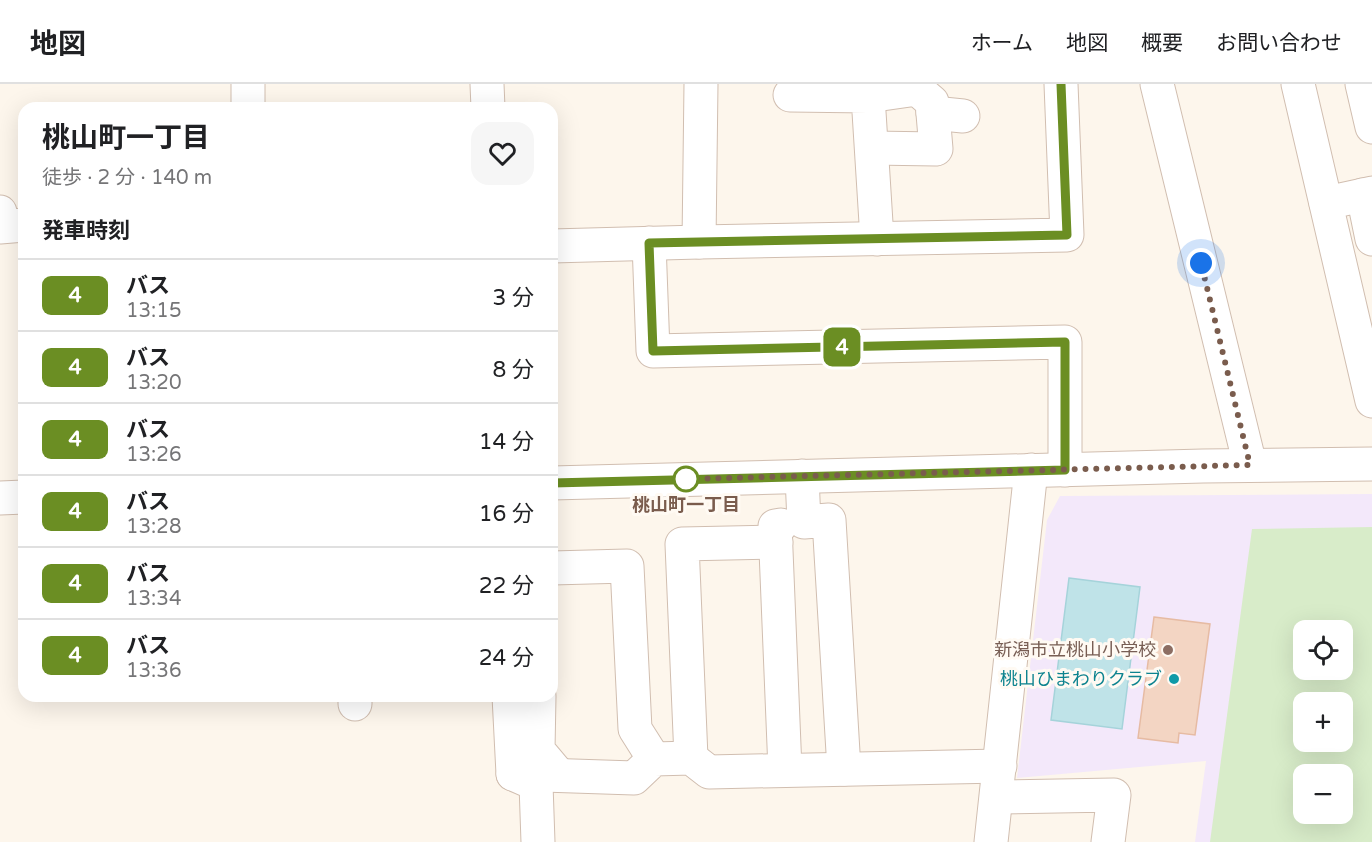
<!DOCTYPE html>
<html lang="ja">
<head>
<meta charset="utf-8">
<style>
	:root { --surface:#fff; --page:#f6f6f6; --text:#202124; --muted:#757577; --line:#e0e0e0 }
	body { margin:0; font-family:"Varela Round","Noto Sans JP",sans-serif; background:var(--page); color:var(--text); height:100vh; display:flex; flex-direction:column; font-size:22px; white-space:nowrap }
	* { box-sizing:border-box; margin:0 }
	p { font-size:20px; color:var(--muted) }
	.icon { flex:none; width:33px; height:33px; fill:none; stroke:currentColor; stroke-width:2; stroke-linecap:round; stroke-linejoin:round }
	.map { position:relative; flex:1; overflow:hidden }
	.sheet { position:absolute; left:18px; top:18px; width:540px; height:600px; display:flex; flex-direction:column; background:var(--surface); border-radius:18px; box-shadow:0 6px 24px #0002 }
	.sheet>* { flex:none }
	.badge { padding:0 12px; border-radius:9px; font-size:21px; line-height:39px }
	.controls { position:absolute; left:1293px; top:536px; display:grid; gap:12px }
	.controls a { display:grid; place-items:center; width:60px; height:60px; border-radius:12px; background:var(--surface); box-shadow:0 6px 24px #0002; font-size:30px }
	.you { position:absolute; width:30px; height:30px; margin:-15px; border:4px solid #fff; border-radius:50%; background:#1a73e8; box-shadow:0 0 0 9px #1a73e833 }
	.map>.badge { position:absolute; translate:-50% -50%; box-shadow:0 0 0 3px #fff }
	h2 { padding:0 24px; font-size:22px; line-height:54px }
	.round { display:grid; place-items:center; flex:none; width:63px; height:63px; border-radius:18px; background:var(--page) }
	.headline { display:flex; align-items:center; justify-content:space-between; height:102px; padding:0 24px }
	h1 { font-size:28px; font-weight:700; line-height:45px }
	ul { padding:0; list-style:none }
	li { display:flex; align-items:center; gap:18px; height:72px; padding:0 24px; border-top:2px solid var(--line) }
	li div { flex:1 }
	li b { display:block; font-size:22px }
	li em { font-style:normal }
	li .badge { min-width:66px; font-weight:700; text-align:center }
	header { display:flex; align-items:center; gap:36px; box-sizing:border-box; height:84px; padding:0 30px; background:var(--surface); border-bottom:2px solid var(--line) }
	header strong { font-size:28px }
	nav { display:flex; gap:33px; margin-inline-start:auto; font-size:21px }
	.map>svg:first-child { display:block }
	.education { fill:#f3e8fa; fill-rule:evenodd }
	.green { fill:#d8ecc9; fill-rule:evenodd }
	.water { fill:#bfe3e8; stroke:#a5d3da; stroke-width:1.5 }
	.building { fill:#f3d5c3; stroke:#e6bba3; stroke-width:1.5 }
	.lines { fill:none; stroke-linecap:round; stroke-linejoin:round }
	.minor-casing { stroke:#d1beb0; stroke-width:35 }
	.minor { stroke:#fff; stroke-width:33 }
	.line-casing { stroke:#fff; stroke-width:14 }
	.line { stroke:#6b8e23; stroke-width:9 }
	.walk { stroke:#7a5c4d; stroke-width:6; stroke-dasharray:0 10.8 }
	.stop-dot { fill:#fff; stroke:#6b8e23; stroke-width:3 }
	.education-dot { fill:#8d6e63; stroke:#fffaf3; stroke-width:2 }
	.culture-dot { fill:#0f9aa8; stroke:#fffaf3; stroke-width:2 }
	.labels { text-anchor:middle; stroke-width:6; stroke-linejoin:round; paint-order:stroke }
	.stop-label { font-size:18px; font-weight:bold; fill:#7a5c4d; stroke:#fffaf3 }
	.education-label { font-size:18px; fill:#785e54; stroke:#fffaf3; text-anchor:end }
	.culture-label { font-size:18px; fill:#0d838f; stroke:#fffaf3; text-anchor:end }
</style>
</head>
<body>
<header>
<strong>地図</strong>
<nav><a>ホーム</a><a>地図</a><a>概要</a><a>お問い合わせ</a></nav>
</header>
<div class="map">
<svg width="1372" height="758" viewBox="0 0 1372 758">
	<rect width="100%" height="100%" fill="#fdf6ec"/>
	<path class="education" d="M1372 410V758H1195L1206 677 1017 694 1047 436 1060 412ZM1304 546H1342V585H1304ZM1304 618H1342V657H1304ZM1304 690H1342V729H1304Z"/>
	<path class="green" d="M1372 443V758H1210L1252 445ZM1304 546H1342V585H1304ZM1304 618H1342V657H1304ZM1304 690H1342V729H1304Z"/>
	<polygon class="water" points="1069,494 1140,503 1122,645 1051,636"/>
	<polygon class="building" points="1154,533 1210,540 1195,651 1179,649 1178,659 1138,654"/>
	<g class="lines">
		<defs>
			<g id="minor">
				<polyline points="248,0 248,24"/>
				<polyline points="487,0 488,24"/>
				<polyline points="1157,0 1250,381"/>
				<polyline points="1298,0 1372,317"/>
				<polyline points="1362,0 1372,43"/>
				<polyline points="790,11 868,12 877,155"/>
				<polyline points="868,12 917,5 932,18 936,65 872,64"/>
				<polyline points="933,29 963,32"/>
				<polyline points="1363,111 1372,155"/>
				<polyline points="1326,119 1372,109"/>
				<polyline points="0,128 0,143 24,141"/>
				<polyline points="699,158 1067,151 1061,0"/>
				<polyline points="649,159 653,267 1065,258 1065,386"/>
				<polyline points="552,162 699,158 701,0"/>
				<polyline points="802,392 804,438 829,436 844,685"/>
				<polyline points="552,399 1203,382 1372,380"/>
				<polyline points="0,414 24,413"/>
				<polyline points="781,441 775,442 785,686"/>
				<polyline points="552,484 627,482 635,645 654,675"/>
				<polyline points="355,612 355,620"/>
				<polyline points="509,612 513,690 536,700 538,758"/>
				<polyline points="539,612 538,666 559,691"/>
				<polyline points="691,674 682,460 776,458"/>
				<polyline points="513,690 634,694 654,675 691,674 709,688 1000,682"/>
				<polyline points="997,713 1114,711 1108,758"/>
				<polyline points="991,758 1031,386"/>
			</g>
		</defs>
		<use href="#minor" class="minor-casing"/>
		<use href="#minor" class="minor"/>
	</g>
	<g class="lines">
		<defs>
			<polyline id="line" points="552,399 1065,386 1065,258 653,267 649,159 1067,151 1061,0"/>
		</defs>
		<use href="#line" class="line-casing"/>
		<use href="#line" class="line"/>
		<polyline class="walk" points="686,395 1250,381 1201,179"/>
	</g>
	<circle class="stop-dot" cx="686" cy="395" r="12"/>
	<circle class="education-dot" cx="1168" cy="566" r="6"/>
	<circle class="culture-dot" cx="1174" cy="595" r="6"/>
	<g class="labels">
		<g class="stop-label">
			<text x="686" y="427">桃山町一丁目</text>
		</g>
		<g class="education-label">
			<text x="1156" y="572">新潟市立桃山小学校</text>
		</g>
		<g class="culture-label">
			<text x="1162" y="601">桃山ひまわりクラブ</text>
		</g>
	</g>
</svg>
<div class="controls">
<a><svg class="icon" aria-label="locate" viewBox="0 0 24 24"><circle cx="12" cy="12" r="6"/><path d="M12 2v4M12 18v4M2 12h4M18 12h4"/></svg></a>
<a>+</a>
<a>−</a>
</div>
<div class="you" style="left:1201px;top:179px"></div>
<b class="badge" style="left:842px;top:263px;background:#6b8e23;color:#fff">4</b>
<section class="sheet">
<div class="headline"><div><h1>桃山町一丁目</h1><p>徒歩 · 2 分 · 140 m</p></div><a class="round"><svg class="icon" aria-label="heart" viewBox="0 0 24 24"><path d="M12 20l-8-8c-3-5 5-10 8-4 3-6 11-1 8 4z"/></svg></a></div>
<h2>発車時刻</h2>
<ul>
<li><span class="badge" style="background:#6b8e23;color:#fff">4</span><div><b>バス</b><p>13:15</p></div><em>3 分</em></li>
<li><span class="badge" style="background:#6b8e23;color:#fff">4</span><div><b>バス</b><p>13:20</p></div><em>8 分</em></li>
<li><span class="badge" style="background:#6b8e23;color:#fff">4</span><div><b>バス</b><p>13:26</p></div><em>14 分</em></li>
<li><span class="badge" style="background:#6b8e23;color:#fff">4</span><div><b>バス</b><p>13:28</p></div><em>16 分</em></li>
<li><span class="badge" style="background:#6b8e23;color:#fff">4</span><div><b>バス</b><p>13:34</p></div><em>22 分</em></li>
<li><span class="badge" style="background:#6b8e23;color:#fff">4</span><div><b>バス</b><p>13:36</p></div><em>24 分</em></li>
</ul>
</section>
</div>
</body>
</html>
